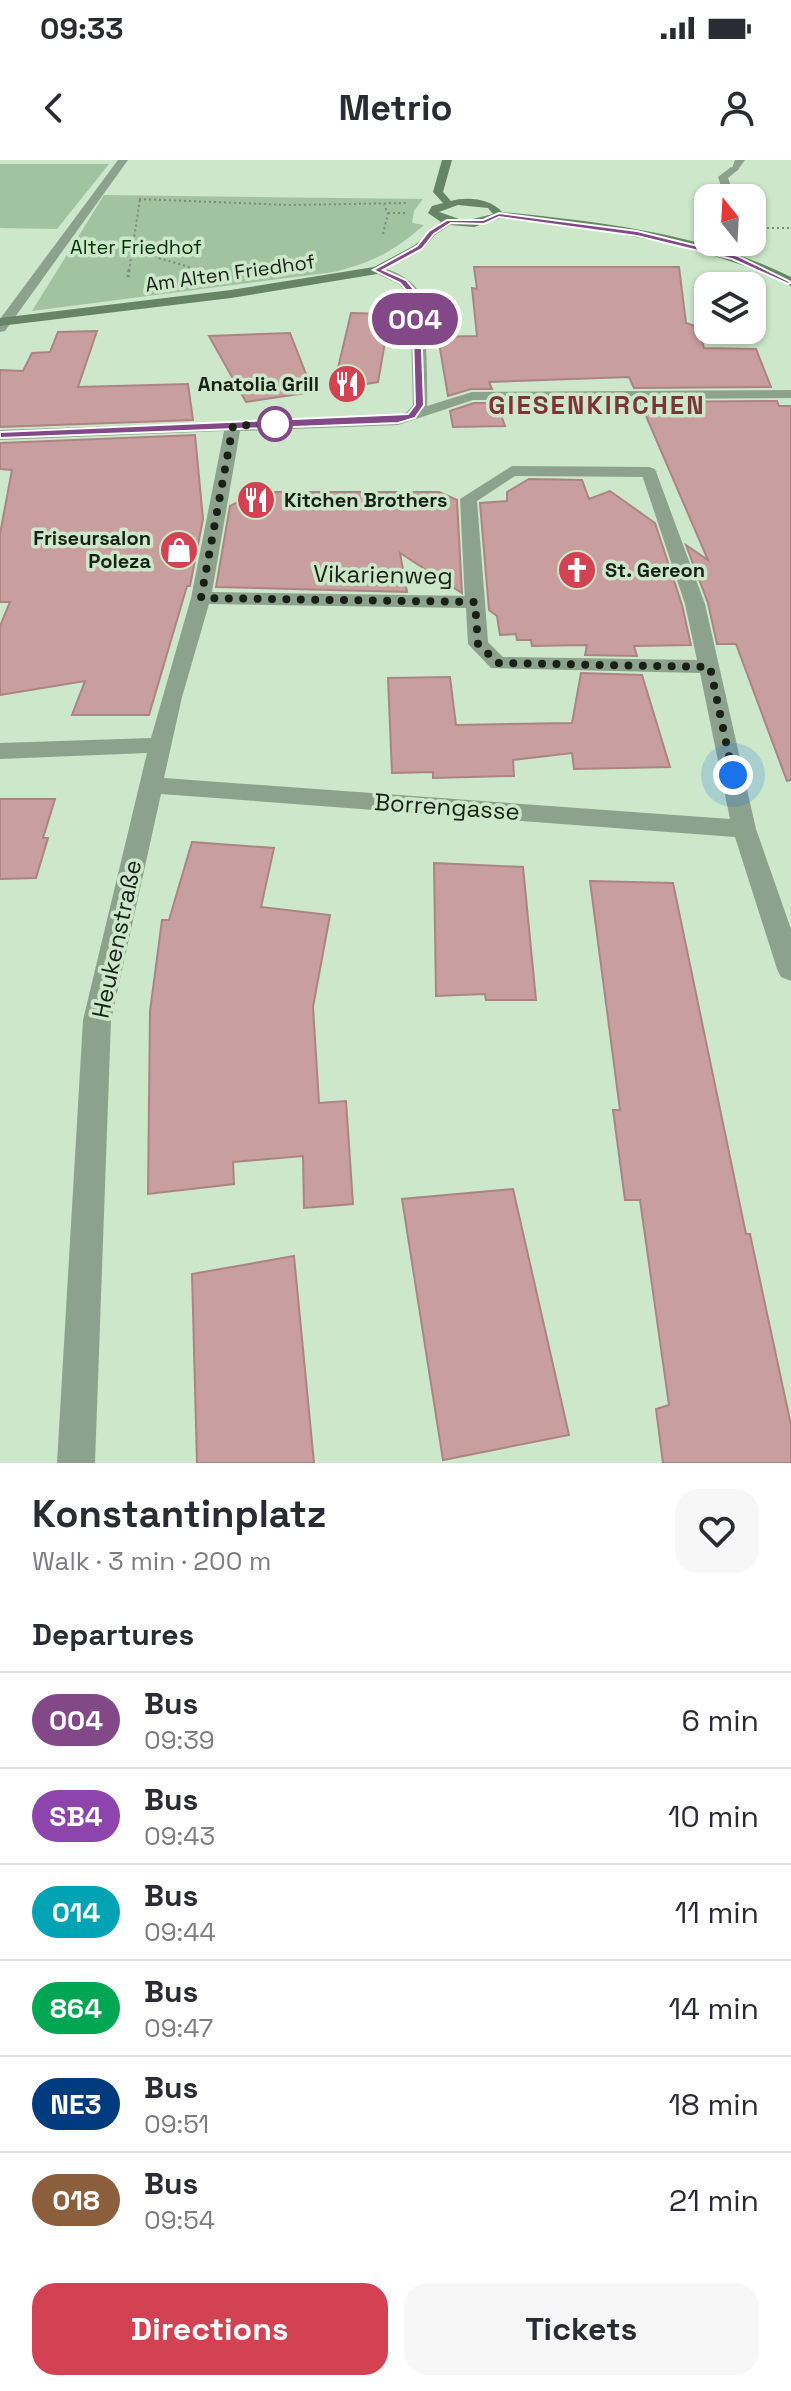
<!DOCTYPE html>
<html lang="en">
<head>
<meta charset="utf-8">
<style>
	:root { --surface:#fff; --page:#f7f7f7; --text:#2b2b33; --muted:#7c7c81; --line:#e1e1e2; --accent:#d24252 }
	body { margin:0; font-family:"Space Grotesk",sans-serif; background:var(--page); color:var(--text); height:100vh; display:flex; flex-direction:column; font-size:30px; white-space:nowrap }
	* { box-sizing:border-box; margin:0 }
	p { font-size:26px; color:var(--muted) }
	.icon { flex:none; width:44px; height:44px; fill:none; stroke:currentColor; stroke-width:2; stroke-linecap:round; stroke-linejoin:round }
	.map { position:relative; height:1303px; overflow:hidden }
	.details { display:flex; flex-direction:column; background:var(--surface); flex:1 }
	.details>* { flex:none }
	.badge { padding:0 16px; border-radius:26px; font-size:28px; line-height:52px }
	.needle { width:52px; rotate:342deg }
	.tools { position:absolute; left:694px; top:24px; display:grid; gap:16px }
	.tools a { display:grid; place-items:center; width:72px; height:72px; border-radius:16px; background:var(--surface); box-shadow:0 2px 6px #0004; font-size:40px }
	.you { position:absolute; width:40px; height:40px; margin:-20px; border:6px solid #fff; border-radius:50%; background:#1a73e8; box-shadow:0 0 0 12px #1a73e833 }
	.map>.badge { position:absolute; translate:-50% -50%; box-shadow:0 0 0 4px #fff }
	h2 { padding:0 32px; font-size:30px; line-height:72px }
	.round { display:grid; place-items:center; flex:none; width:84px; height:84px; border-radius:24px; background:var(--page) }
	.overview { display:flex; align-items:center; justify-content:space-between; height:136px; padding:0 32px }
	h1 { font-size:38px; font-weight:700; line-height:60px }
	.primary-button { display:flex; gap:16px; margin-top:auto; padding:16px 32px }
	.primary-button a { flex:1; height:92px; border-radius:24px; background:var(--accent); color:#fff; font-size:32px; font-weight:700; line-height:92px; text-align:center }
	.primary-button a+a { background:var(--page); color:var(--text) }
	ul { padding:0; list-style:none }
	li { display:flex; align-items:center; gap:24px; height:96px; padding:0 32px; border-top:2px solid var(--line) }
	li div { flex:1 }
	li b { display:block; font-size:30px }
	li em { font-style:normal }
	li .badge { min-width:88px; font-weight:700; text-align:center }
	.status { display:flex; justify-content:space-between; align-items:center; height:56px; padding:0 40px; background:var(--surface); direction:ltr }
	.status svg { height:22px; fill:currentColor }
	header { display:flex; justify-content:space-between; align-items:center; height:104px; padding:0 32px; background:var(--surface); font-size:36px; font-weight:700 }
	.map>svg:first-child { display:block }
	.green { fill:#a2c3a0 }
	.building { fill:#c89e9e; stroke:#ac8484; stroke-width:2 }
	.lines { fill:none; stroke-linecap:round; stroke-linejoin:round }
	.path-far1 { stroke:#798c77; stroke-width:2; stroke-dasharray:2 3; stroke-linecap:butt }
	.path { stroke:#798c77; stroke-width:3; stroke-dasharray:2 3; stroke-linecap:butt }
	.lane { fill:#8da28c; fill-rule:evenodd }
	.street { fill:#8da28c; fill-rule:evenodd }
	.secondary { fill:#668564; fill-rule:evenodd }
	.line { fill:#824888; stroke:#fff; stroke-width:2 }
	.walk { stroke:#172116; stroke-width:8; stroke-dasharray:0 14.4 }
	.stop-dot { fill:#fff; stroke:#824888; stroke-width:4 }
	.labels { text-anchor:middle; stroke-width:7; stroke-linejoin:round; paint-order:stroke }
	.far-park-label { font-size:20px; fill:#003502; stroke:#cce7c9 }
	.far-street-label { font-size:20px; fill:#172116; stroke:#cce7c9 }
	.far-poi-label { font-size:20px; font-weight:bold; fill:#172116; stroke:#cce7c9; text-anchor:end }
	.street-label { font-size:24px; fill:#172116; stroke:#cce7c9 }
	.far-district-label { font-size:26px; font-weight:bold; letter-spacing:2px; fill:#7c3438; stroke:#cce7c9 }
</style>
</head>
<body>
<div class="status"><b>09:33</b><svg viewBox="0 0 49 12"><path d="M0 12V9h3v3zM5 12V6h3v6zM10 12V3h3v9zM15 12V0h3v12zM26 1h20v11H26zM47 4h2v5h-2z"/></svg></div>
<header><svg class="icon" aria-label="back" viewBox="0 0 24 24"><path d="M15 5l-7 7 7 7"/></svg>Metrio<svg class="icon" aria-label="person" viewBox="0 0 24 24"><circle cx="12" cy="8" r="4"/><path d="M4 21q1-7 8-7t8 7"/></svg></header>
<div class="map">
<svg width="791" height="1303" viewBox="0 0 791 1303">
	<rect width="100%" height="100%" fill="#cce7c9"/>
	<g class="green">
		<polygon points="0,4 109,4 57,69 0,68"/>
		<path d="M104 35 423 39 414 51 412 63 424 65C393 92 373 102 334 112L32 151Z"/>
	</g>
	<g class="building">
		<polygon points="474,107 679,107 686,163 698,167 704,188 756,189 771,227 634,228 629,217 489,222 492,229 471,229 448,236 438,177 477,176 472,128 477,129"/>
		<polygon points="351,153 386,154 380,158 382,164 388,165 378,222 333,229"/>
		<polygon points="97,171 78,227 188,224 193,260 0,267 0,210 23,211 32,193 50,192 58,172"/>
		<polygon points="290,173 313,232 246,242 209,176"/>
		<polygon points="777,241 779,246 791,246 791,620 787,621 736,484 717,484 708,443 686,385 708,400 640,242"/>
		<polygon points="474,243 497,243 505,266 453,267 450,251"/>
		<polygon points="195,275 203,359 190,426 187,426 149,555 72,555 85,521 0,535 0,466 10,442 0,442 0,374 12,310 0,309 0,283"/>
		<polygon points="529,319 582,320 589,339 610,331 655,363 682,445 691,485 634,486 637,496 585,495 587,485 532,486 531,480 517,480 516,474 500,475 497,456 489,450 480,343 507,341 507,332"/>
		<polygon points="258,332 439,332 457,340 462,433 400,393 407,432 216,427 230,346"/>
		<polygon points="581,513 642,515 670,607 574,609 572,593 513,600 514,616 433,618 433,612 392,613 388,518 450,517 456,565 572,563"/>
		<polygon points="0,639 55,639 43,678 48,678 36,718 0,719"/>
		<polygon points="192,682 274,688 261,747 330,755 313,847 319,943 346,941 353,1044 304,1048 303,996 233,1002 234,1024 148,1034 150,851 162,760 169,760"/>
		<polygon points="434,703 523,707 536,840 486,840 485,834 436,836"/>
		<polygon points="590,721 673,723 746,1074 750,1074 791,1265 791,1303 663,1303 656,1249 669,1245 640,1040 625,1040 613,950 620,950"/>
		<polygon points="513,1029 569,1275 443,1300 402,1039"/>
		<polygon points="294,1096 314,1303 197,1303 192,1114"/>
	</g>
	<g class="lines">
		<g class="path-far1">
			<polyline points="139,39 288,45 409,43"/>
			<polyline points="388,53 407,53"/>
			<polyline points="752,68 791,68"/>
			<polyline points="383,74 388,53 384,45"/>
			<polyline points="133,90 159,89 159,98 196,109"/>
			<polyline points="129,111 140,39"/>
		</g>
		<polyline class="path" points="128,117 129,109"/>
		<g class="lane">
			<polygon points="731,7 739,9 728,18 735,38 725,38 718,17"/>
			<polygon points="389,155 415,155 421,159 415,163 384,162 383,159"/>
			<polygon points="512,306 649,307 657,312 649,317 515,316 477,341 485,442 482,446 468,446 465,442 460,339"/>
		</g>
		<g class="street">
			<polygon points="118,0 128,0 5,171 0,172 0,159"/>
			<polygon points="735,0 745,0 737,11 731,11"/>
			<path d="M373 108C389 106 412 119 420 133 426 144 428 229 427 246L472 232 791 230V238L473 240 398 265 240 271 212 432 475 436 485 442 488 482 503 497 697 500 685 444 641 312 649 307 655 309 705 444 756 669 791 769V821L781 817 777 809 735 677 161 634 111 860 95 1303H57L83 860 147 593 0 599V583L151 578 191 438 224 271 0 280V270L397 256 407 252 413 245 410 137 399 124 373 112ZM209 444 466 448 468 484 491 508 700 513 730 659 164 618 182 537Z"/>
		</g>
		<path class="secondary" d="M442 0H452L443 32 451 41C468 36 491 39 502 52 600 62 702 73 791 117V126L757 110 687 87 609 72 501 58 474 67 450 65 435 75 423 89 377 114 231 138 0 166V158L231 130 374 107 415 85 441 62 428 53 432 46 443 43 433 32ZM458 45 488 48 493 54 465 61 439 52Z"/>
	</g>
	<polygon class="line" points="499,53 637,71 738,96 791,122 788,124 732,99 637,76 499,57 484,64 451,63 434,74 422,89 383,110 406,120 420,136 424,245 415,258 398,263 0,278 0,272 408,254 415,245 412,137 400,123 373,110 417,86 429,71 447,60 483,60"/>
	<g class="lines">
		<polyline class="walk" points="275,264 233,266 201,438 475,442 478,484 498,503 710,507 733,615"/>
	</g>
	<defs>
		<symbol id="restaurant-disc" viewBox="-11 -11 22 22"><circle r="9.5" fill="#d24252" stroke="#cce7c9"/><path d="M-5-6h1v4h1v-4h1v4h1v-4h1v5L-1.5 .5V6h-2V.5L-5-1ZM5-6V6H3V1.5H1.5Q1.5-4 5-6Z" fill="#fff"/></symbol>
		<symbol id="shop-disc" viewBox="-11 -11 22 22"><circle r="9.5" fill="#d24252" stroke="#cce7c9"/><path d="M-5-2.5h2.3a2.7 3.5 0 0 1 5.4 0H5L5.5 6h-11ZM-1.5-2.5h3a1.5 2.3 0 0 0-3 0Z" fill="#fff"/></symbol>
		<symbol id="church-disc" viewBox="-11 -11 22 22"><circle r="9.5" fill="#d24252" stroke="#cce7c9"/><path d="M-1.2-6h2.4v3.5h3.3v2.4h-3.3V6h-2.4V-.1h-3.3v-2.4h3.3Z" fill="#fff"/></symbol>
	</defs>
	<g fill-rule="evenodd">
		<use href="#restaurant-disc" x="325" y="202" width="44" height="44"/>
		<use href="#restaurant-disc" x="234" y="318" width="44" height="44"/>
		<use href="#shop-disc" x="157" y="368" width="44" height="44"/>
		<use href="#church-disc" x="555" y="388" width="44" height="44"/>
	</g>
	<circle class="stop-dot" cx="275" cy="264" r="16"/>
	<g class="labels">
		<g class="far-park-label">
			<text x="136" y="94">Alter Friedhof</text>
		</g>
		<g class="far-street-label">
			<text transform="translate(230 113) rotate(-8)" y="7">Am Alten Friedhof</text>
		</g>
		<g class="far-poi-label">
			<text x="319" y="231">Anatolia Grill</text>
			<text x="284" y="347" text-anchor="start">Kitchen Brothers</text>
			<text x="151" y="385">Friseursalon<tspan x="151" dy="23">Poleza</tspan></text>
			<text x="605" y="417" text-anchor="start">St. Gereon</text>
		</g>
		<g class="street-label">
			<text transform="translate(383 415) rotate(1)" y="8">Vikarienweg</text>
			<text transform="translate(447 647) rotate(4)" y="8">Borrengasse</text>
			<text transform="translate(117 779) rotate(-78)" y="8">Heukenstraße</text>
		</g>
		<g class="far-district-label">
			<text x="597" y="254">GIESENKIRCHEN</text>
		</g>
	</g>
</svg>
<div class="tools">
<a><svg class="needle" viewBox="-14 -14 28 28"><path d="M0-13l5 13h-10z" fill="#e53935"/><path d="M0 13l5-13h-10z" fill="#7c7c81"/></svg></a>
<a><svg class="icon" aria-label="layers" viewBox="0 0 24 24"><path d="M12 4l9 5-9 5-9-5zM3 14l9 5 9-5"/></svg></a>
</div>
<div class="you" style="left:733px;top:615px"></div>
<b class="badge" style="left:415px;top:159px;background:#824888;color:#fff">004</b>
</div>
<section class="details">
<div class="overview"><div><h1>Konstantinplatz</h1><p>Walk · 3 min · 200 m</p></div><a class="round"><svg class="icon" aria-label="heart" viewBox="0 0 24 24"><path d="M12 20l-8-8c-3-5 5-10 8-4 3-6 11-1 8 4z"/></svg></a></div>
<h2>Departures</h2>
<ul>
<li><span class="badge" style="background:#824888;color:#fff">004</span><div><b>Bus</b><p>09:39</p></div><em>6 min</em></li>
<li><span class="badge" style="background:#8e44ad;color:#fff">SB4</span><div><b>Bus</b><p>09:43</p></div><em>10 min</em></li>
<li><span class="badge" style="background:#00a3b4;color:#fff">014</span><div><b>Bus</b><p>09:44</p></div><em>11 min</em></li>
<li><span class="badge" style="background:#00a651;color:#fff">864</span><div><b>Bus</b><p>09:47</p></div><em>14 min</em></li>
<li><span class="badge" style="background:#003b80;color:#fff">NE3</span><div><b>Bus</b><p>09:51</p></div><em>18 min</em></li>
<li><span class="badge" style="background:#8b5e3c;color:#fff">018</span><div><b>Bus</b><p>09:54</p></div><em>21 min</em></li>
</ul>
<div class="primary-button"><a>Directions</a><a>Tickets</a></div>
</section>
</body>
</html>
